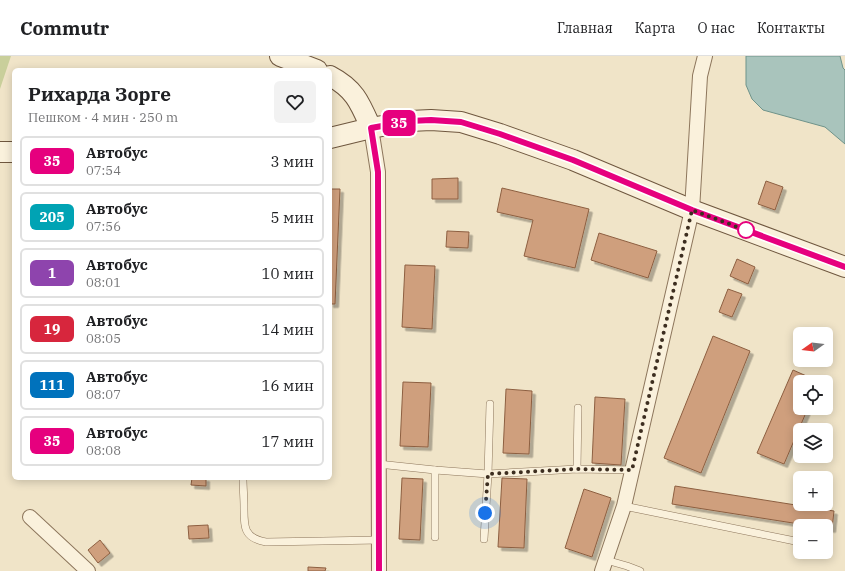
<!DOCTYPE html>
<html lang="ru">
<head>
<meta charset="utf-8">
<style>
	:root { --surface:#fff; --page:#f2f2f2; --text:#202124; --muted:#757577; --line:#e0e0e0 }
	body { margin:0; font-family:"IBM Plex Serif",serif; background:var(--page); color:var(--text); height:100vh; display:flex; flex-direction:column; font-size:15px; white-space:nowrap }
	* { box-sizing:border-box; margin:0 }
	p { font-size:13px; color:var(--muted) }
	.icon { flex:none; width:22px; height:22px; fill:none; stroke:currentColor; stroke-width:2; stroke-linecap:round; stroke-linejoin:round }
	.map { position:relative; flex:1; overflow:hidden }
	.side { position:absolute; left:12px; top:12px; width:320px; height:412px; display:flex; flex-direction:column; background:var(--surface); border-radius:6px; box-shadow:0 2px 10px #0003 }
	.side>* { flex:none }
	.badge { padding:0 8px; border-radius:6px; font-size:14px; line-height:26px }
	.needle { width:26px; rotate:256deg }
	.controls { position:absolute; left:793px; top:271px; display:grid; gap:8px }
	.controls a { display:grid; place-items:center; width:40px; height:40px; border-radius:6px; background:var(--surface); box-shadow:0 2px 10px #0003; font-size:20px }
	.you { position:absolute; width:20px; height:20px; margin:-10px; border:3px solid #fff; border-radius:50%; background:#1a73e8; box-shadow:0 0 0 6px #1a73e833 }
	.map>.badge { position:absolute; translate:-50% -50%; box-shadow:0 0 0 2px #fff }
	.round { display:grid; place-items:center; flex:none; width:42px; height:42px; border-radius:6px; background:var(--page) }
	.headline { display:flex; align-items:center; justify-content:space-between; height:68px; padding:0 16px }
	h1 { font-size:19px; font-weight:800; line-height:30px }
	ul { padding:0; list-style:none }
	li { display:flex; align-items:center; gap:12px; height:50px; margin:0 8px 6px; padding:0 8px; border:2px solid var(--line); border-radius:6px }
	li div { flex:1 }
	li b { display:block; font-size:15px }
	li em { font-style:normal }
	li .badge { min-width:44px; font-weight:700; text-align:center }
	header { display:flex; align-items:center; gap:24px; box-sizing:border-box; height:56px; padding:0 20px; background:var(--surface); border-bottom:1px solid var(--line) }
	header strong { font-size:19px }
	nav { display:flex; gap:22px; margin-inline-start:auto; font-size:14px }
	.map>svg:first-child { display:block }
	.green { fill:#c9cf9b }
	.water { fill:#a9c4bc; stroke:#6f938a }
	.building { fill:#cf9f7d; stroke:#8d5f41; filter:url(#shadow) }
	.lines { fill:none; stroke-linecap:round; stroke-linejoin:round }
	.service-casing { stroke:#8d765c; stroke-width:8 }
	.minor-casing { stroke:#8d765c; stroke-width:16 }
	.secondary-casing { stroke:#6f573f; stroke-width:22 }
	.service { stroke:#faf1dc; stroke-width:7 }
	.minor { stroke:#faf1dc; stroke-width:14 }
	.secondary { stroke:#faf1dc; stroke-width:20 }
	.line-casing { stroke:#fff; stroke-width:9 }
	.line { stroke:#e6007e; stroke-width:6 }
	.walk { stroke:#3d2e20; stroke-width:4; stroke-dasharray:0 7.2 }
	.stop-dot { fill:#fff; stroke:#e6007e; stroke-width:2 }
</style>
</head>
<body>
<header>
<strong>Commutr</strong>
<nav><a>Главная</a><a>Карта</a><a>О нас</a><a>Контакты</a></nav>
</header>
<div class="map">
<svg width="845" height="515" viewBox="0 0 845 515">
	<defs>
		<filter id="shadow"><feDropShadow dx="3.5" dy="3.5" stdDeviation="0" flood-color="#0004"/></filter>
	</defs>
	<rect width="100%" height="100%" fill="#f0e4c8"/>
	<polygon class="green" points="0,0 11,0 0,33"/>
	<polygon class="water" points="746,0 840,0 843,12 845,14 845,88 825,71 763,54 752,43 746,29"/>
	<g class="building">
		<polygon points="458,122 458,143 432,143 432,123"/>
		<polygon points="766,125 783,131 775,154 758,148"/>
		<polygon points="502,132 589,153 575,212 524,200 533,164 497,156"/>
		<polygon points="330,133 340,133 335,248 330,248"/>
		<polygon points="447,175 469,176 468,192 446,191"/>
		<polygon points="599,177 657,195 648,222 591,204"/>
		<polygon points="737,203 755,211 748,228 730,220"/>
		<polygon points="405,209 435,210 432,273 402,271"/>
		<polygon points="728,233 742,238 732,261 719,256"/>
		<polygon points="713,280 750,295 701,417 664,402"/>
		<polygon points="793,314 820,326 800,326 800,352 808,352 784,408 757,397"/>
		<polygon points="403,326 431,327 428,391 400,390"/>
		<polygon points="506,333 532,335 529,398 503,397"/>
		<polygon points="595,341 625,343 621,409 592,407"/>
		<polygon points="192,422 206,422 206,430 191,429"/>
		<polygon points="402,422 423,423 420,484 399,483"/>
		<polygon points="502,422 527,423 524,492 498,491"/>
		<polygon points="675,430 834,455 832,473 826,472 826,470 812,470 672,448"/>
		<polygon points="584,433 611,442 592,501 565,492"/>
		<polygon points="208,469 209,482 189,483 188,470"/>
		<polygon points="100,484 110,497 98,507 88,494"/>
		<polygon points="308,511 326,512 325,515 308,515"/>
	</g>
	<g class="lines">
		<defs>
			<g id="service">
				<polyline points="378,408 435,414 488,418 577,413 632,414"/>
				<polyline points="577,413 578,352"/>
				<polyline points="435,414 435,481"/>
				<path d="M243 422C243 432 244 441 244 451 244 470 243 482 266 486L379 484"/>
				<polyline points="624,450 795,485"/>
				<polyline points="484,483 488,418 490,348"/>
				<polyline points="606,504 627,510 640,515"/>
			</g>
			<g id="minor">
				<polyline points="371,72 378,116 379,515"/>
				<polyline points="30,461 88,515"/>
				<polyline points="602,515 624,450 692,154 700,20 705,0"/>
			</g>
			<g id="secondary">
				<polyline points="280,0 317,14"/>
				<path d="M330 20C355 33 360 47 371 72"/>
				<polyline points="330,82 371,72 410,65 431,64 461,66 500,78 573,104 692,154 845,211"/>
				<polyline points="0,96 14,96"/>
			</g>
		</defs>
		<use href="#service" class="service-casing"/>
		<use href="#minor" class="minor-casing"/>
		<use href="#secondary" class="secondary-casing"/>
		<use href="#service" class="service"/>
		<use href="#minor" class="minor"/>
		<use href="#secondary" class="secondary"/>
	</g>
	<g class="lines">
		<defs>
			<polyline id="line" points="379,515 378,116 371,72 410,65 431,64 461,66 500,78 573,104 692,154 845,211"/>
		</defs>
		<use href="#line" class="line-casing"/>
		<use href="#line" class="line"/>
		<polyline class="walk" points="485,457 488,418 577,413 632,414 692,154 748,175 746,174"/>
	</g>
	<circle class="stop-dot" cx="746" cy="174" r="8"/>
</svg>
<div class="controls">
<a><svg class="needle" viewBox="-14 -14 28 28"><path d="M0-13l5 13h-10z" fill="#e53935"/><path d="M0 13l5-13h-10z" fill="#757577"/></svg></a>
<a><svg class="icon" aria-label="locate" viewBox="0 0 24 24"><circle cx="12" cy="12" r="6"/><path d="M12 2v4M12 18v4M2 12h4M18 12h4"/></svg></a>
<a><svg class="icon" aria-label="layers" viewBox="0 0 24 24"><path d="M12 4l9 5-9 5-9-5zM3 14l9 5 9-5"/></svg></a>
<a>+</a>
<a>−</a>
</div>
<div class="you" style="left:485px;top:457px"></div>
<b class="badge" style="left:399px;top:67px;background:#e6007e;color:#fff">35</b>
<section class="side">
<div class="headline"><div><h1>Рихарда Зорге</h1><p>Пешком · 4 мин · 250 m</p></div><a class="round"><svg class="icon" aria-label="heart" viewBox="0 0 24 24"><path d="M12 20l-8-8c-3-5 5-10 8-4 3-6 11-1 8 4z"/></svg></a></div>
<ul>
<li><span class="badge" style="background:#e6007e;color:#fff">35</span><div><b>Автобус</b><p>07:54</p></div><em>3 мин</em></li>
<li><span class="badge" style="background:#00a3b4;color:#fff">205</span><div><b>Автобус</b><p>07:56</p></div><em>5 мин</em></li>
<li><span class="badge" style="background:#8e44ad;color:#fff">1</span><div><b>Автобус</b><p>08:01</p></div><em>10 мин</em></li>
<li><span class="badge" style="background:#d7263d;color:#fff">19</span><div><b>Автобус</b><p>08:05</p></div><em>14 мин</em></li>
<li><span class="badge" style="background:#0072bc;color:#fff">111</span><div><b>Автобус</b><p>08:07</p></div><em>16 мин</em></li>
<li><span class="badge" style="background:#e6007e;color:#fff">35</span><div><b>Автобус</b><p>08:08</p></div><em>17 мин</em></li>
</ul>
</section>
</div>
</body>
</html>
